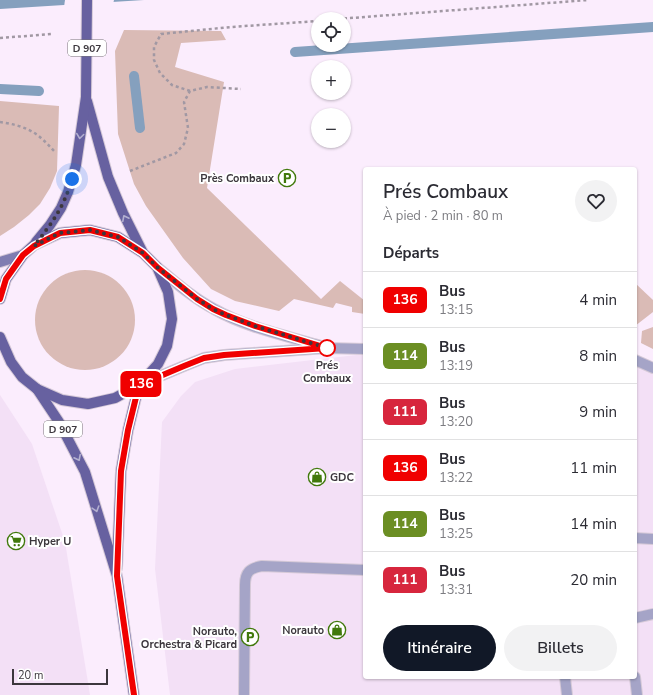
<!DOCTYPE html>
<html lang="fr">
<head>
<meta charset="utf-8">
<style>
	:root { --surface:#fff; --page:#f2f2f3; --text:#2b2b33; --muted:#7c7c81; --line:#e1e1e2; --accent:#111827 }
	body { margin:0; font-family:"Nunito Sans",sans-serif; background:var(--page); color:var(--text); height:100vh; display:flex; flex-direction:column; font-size:15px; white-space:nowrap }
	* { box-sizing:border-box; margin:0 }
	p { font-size:13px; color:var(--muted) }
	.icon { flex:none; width:22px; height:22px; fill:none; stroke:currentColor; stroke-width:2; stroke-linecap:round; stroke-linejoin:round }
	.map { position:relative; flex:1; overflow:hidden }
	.side { position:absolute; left:363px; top:167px; width:274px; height:512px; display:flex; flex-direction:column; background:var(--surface); border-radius:4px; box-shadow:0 1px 3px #0004 }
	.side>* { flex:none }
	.badge { padding:0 8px; border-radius:6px; font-size:14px; line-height:26px }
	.buttons { position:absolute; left:311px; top:12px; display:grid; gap:8px }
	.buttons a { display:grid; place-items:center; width:40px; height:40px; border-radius:50%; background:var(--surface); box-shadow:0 1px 3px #0004; font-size:20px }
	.scale { position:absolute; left:12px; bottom:10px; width:96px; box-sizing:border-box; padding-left:4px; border:2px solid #3c373d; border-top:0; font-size:11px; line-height:14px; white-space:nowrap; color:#3c373d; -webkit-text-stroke:3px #fff; paint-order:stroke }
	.you { position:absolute; width:20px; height:20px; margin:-10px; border:3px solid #fff; border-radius:50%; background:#1a73e8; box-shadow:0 0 0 6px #1a73e833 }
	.map>.badge { position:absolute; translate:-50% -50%; box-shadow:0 0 0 2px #fff }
	h2 { padding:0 20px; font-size:15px; line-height:36px }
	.round { display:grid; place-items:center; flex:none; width:42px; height:42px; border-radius:21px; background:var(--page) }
	.summary { display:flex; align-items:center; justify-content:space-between; height:68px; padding:0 20px }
	h1 { font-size:19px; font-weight:600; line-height:30px }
	.primary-button { display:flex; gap:8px; margin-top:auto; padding:8px 20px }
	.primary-button a { flex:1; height:46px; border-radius:24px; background:var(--accent); color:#fff; font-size:16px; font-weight:600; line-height:46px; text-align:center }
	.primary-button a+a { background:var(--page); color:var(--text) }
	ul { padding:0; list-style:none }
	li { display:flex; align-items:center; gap:12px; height:56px; padding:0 20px; border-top:1px solid var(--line) }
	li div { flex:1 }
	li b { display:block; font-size:15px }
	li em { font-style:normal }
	li .badge { min-width:44px; font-weight:700; text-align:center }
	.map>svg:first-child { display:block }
	.built { fill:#f3e0f6 }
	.green { fill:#dabbb6 }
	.water { fill:#85a0be }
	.pier { fill:#fbedfd }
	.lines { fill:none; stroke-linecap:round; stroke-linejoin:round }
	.stream { stroke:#85a0be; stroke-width:10 }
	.lane-casing { stroke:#d5c9d7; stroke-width:12 }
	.street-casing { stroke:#d5c9d7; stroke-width:12 }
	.secondary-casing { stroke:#d5c9d7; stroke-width:12 }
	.primary-casing { stroke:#d5c9d7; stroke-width:12 }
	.path { stroke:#a198a3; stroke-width:2.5; stroke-dasharray:3 3; stroke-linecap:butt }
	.lane { stroke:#a5a4c7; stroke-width:10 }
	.street { stroke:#a5a4c7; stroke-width:10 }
	.secondary { stroke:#807db1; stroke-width:10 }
	.primary { stroke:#6761a0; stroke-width:10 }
	.oneway { stroke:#b3b0d0 }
	.line-casing { stroke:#fff; stroke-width:9 }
	.line { stroke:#f00000; stroke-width:6 }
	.walk { stroke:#3c373d; stroke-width:4; stroke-dasharray:0 7.2 }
	.stop-dot { fill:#fff; stroke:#f00000; stroke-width:2 }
	.labels { text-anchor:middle; stroke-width:4; stroke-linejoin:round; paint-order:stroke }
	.shield { fill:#fff; stroke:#767377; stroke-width:1 }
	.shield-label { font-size:10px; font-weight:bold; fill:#3c373d }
	.poi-label { font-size:11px; font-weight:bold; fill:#3c373d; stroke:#fff; text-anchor:end }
	.stop-label { font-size:11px; font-weight:bold; fill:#3c373d; stroke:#fff }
</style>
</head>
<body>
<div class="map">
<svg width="653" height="695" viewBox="0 0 653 695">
	<rect width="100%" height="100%" fill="#fbedfd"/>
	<g class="built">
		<polygon points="365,354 365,677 635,677 635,354 653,363 653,695 170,695 155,569 162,422 181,396 195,382 235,369"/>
		<polygon points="0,395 32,444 65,542 90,695 0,695"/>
	</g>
	<g class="green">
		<polygon points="124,30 221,31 226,40 181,43 175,67 224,82 207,188 321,299 340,281 365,301 365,314 352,312 352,307 336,303 333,308 294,299 279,311 235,301 211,289 183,258 146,206 134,184 118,134 115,51"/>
		<polygon points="0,101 59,106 57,171 50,188 40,204 29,215 14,227 0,236"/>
		<circle cx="85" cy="320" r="50"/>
		<polygon points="635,283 653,300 653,312 635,326"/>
		<polygon points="653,327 653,349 641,343 642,331"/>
	</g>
	<polygon class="water" points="0,0 144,0 0,9"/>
	<polygon class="pier" points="65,0 114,0 113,4 64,7"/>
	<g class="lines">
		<g class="stream">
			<polyline points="295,52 653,27"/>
			<polyline points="134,76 140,128"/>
			<polyline points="0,89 39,91"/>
		</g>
		<defs>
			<g id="lane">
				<polyline points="635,538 653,539"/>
				<polyline points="635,618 653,614"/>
				<polyline points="635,677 637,695"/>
				<path d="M244 695 245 585C245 572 250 568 262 566L365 570"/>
			</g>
			<g id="street">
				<path d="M157 267C175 282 193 298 214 309 245 327 287 336 321 346"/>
				<polyline points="635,360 653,368"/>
				<polyline points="139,385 184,366 204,358 224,355 327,348 365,349"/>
				<polyline points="565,677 567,695"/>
			</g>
			<polyline id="secondary" points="0,262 23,255"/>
			<g id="primary">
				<polyline points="87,101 108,177 123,213 142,251"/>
				<polyline points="36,242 50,225 61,208 68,192 76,165 86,97 87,0"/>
				<polyline points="0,299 6,279 23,255 34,245 60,233 90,230 118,237 143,253 157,267 168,292 172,319 167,346 158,364 139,385 115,398 88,404 62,400 37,389 22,377 11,362 0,337"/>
				<polyline points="37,389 59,422 85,472 117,576 134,695"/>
				<polyline points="117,568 121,471 128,430 139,385"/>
			</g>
		</defs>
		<use href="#lane" class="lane-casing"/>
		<use href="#street" class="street-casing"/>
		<use href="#secondary" class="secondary-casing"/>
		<use href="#primary" class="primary-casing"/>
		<g class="path">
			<polyline points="338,19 588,0"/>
			<polyline points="0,38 52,34"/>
			<polyline points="190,91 172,85 160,73 154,60 154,47 161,34 231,27 318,21"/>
			<path d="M0 122C14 124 31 128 42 139 47 143 51 148 56 153"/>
			<polyline points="130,171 176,153 184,144 188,128 184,102 190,91 207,87 241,89"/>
		</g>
		<use href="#lane" class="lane"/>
		<use href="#street" class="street"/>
		<use href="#secondary" class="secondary"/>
		<use href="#primary" class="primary"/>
	</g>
	<defs><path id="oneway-chevron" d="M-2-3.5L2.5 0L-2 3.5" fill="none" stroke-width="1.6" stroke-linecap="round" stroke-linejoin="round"/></defs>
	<g class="oneway">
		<use href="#oneway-chevron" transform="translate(80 136) rotate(98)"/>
		<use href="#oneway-chevron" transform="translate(125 218) rotate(-117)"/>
		<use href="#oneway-chevron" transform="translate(78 458) rotate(63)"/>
		<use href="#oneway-chevron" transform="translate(96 509) rotate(73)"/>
	</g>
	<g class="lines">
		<defs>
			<polyline id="line" points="0,299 6,279 23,255 34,246 60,233 90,230 118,237 143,253 157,267 197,299 213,309 226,315 255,326 327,348 224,355 204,358 184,366 139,385 128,430 121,471 117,576 134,695"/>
		</defs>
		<use href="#line" class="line-casing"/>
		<use href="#line" class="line"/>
		<path class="walk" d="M72 179C64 207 52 223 34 246L60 233 90 230 118 237 143 253 157 267 197 299 213 309 226 315 255 326 327 348"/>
	</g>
	<defs>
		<symbol id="parking-ring" viewBox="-11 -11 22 22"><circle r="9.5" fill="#fff" stroke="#41790c" stroke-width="1.5"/><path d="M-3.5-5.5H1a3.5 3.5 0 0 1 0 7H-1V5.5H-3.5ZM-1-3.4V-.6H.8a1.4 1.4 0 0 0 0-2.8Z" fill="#41790c"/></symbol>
		<symbol id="shop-ring" viewBox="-11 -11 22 22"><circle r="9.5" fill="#fff" stroke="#41790c" stroke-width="1.5"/><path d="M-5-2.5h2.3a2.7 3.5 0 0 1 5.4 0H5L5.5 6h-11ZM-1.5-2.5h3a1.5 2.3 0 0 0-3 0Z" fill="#41790c"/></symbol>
		<symbol id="supermarket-ring" viewBox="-11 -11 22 22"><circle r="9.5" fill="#fff" stroke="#41790c" stroke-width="1.5"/><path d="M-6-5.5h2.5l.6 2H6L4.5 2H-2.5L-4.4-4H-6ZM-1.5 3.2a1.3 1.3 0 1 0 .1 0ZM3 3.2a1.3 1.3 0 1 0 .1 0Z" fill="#41790c"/></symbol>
	</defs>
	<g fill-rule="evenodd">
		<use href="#parking-ring" x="277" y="168" width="20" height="20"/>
		<use href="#shop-ring" x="307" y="467" width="20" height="20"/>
		<use href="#supermarket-ring" x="6" y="531" width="20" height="20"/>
		<use href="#shop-ring" x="327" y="620" width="20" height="20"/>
		<use href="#parking-ring" x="240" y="627" width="20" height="20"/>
	</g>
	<circle class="stop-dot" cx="327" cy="348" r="8"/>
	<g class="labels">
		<g class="shield">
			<rect x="68" y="40" width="38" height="16" rx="3"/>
			<rect x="44" y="421" width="38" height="16" rx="3"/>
		</g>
		<g class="shield-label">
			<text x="87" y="52">D 907</text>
			<text x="63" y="433">D 907</text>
		</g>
		<g class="poi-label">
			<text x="274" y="182">Près Combaux</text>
			<text x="330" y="481" text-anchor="start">GDC</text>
			<text x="29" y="545" text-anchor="start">Hyper U</text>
			<text x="324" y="634">Norauto</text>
			<text x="237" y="635">Norauto,<tspan x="237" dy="13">Orchestra &amp; Picard</tspan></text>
		</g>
		<g class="stop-label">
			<text x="327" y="369">Prés<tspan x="327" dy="13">Combaux</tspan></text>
		</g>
	</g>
</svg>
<div class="buttons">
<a><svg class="icon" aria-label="locate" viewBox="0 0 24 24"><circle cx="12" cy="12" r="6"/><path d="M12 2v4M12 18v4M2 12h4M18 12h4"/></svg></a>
<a>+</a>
<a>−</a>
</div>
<div class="scale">20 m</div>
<div class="you" style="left:72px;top:179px"></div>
<b class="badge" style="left:141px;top:384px;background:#f00000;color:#fff">136</b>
<section class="side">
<div class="summary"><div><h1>Prés Combaux</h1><p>À pied · 2 min · 80 m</p></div><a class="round"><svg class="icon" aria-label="heart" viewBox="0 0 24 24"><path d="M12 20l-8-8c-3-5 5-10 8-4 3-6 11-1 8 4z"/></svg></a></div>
<h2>Départs</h2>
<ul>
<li><span class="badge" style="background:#f00000;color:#fff">136</span><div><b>Bus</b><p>13:15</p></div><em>4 min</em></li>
<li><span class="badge" style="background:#6b8e23;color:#fff">114</span><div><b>Bus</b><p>13:19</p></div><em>8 min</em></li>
<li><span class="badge" style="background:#d7263d;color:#fff">111</span><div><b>Bus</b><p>13:20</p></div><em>9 min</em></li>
<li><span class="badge" style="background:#f00000;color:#fff">136</span><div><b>Bus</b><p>13:22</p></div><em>11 min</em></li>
<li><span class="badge" style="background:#6b8e23;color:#fff">114</span><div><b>Bus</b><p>13:25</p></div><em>14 min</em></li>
<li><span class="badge" style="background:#d7263d;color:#fff">111</span><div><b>Bus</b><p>13:31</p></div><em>20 min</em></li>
</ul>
<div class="primary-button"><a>Itinéraire</a><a>Billets</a></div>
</section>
</div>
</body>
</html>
